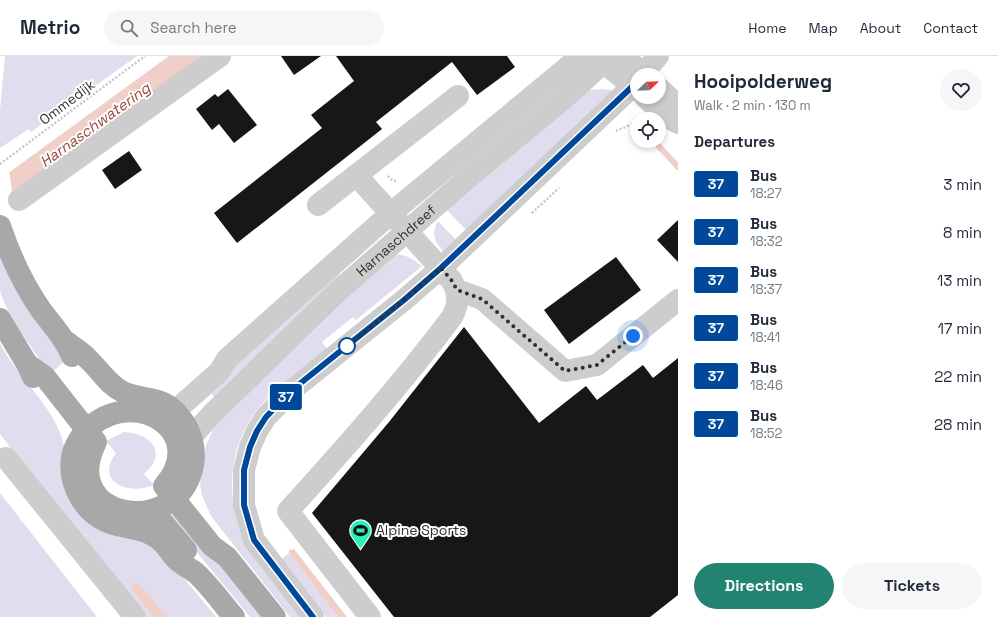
<!DOCTYPE html>
<html lang="en">
<head>
<meta charset="utf-8">
<style>
	:root { --surface:#fff; --page:#f6f6f7; --text:#1f2937; --muted:#747a83; --line:#e0e1e3; --accent:#228372 }
	body { margin:0; font-family:"Space Grotesk",sans-serif; background:var(--page); color:var(--text); height:100vh; display:flex; flex-direction:column; font-size:15px; white-space:nowrap }
	* { box-sizing:border-box; margin:0 }
	p { font-size:13px; color:var(--muted) }
	.icon { flex:none; width:22px; height:22px; fill:none; stroke:currentColor; stroke-width:2; stroke-linecap:round; stroke-linejoin:round }
	.map { position:relative; flex:1; overflow:hidden }
	.side { display:flex; flex-direction:column; background:var(--surface); width:320px }
	.side>* { flex:none }
	.badge { padding:0 8px; border-radius:3px; font-size:14px; line-height:26px }
	.needle { width:26px; rotate:67deg }
	.tools { position:absolute; left:630px; top:12px; display:grid; gap:8px }
	.tools a { display:grid; place-items:center; width:36px; height:36px; border-radius:50%; background:var(--surface); box-shadow:0 2px 6px #0003; font-size:20px }
	.you { position:absolute; width:20px; height:20px; margin:-10px; border:3px solid #fff; border-radius:50%; background:#1a73e8; box-shadow:0 0 0 6px #1a73e833 }
	.map>.badge { position:absolute; translate:-50% -50%; box-shadow:0 0 0 2px #fff }
	h2 { padding:0 16px; font-size:15px; line-height:36px }
	.round { display:grid; place-items:center; flex:none; width:42px; height:42px; border-radius:21px; background:var(--page) }
	.summary { display:flex; align-items:center; justify-content:space-between; height:68px; padding:0 16px }
	h1 { font-size:19px; font-weight:800; line-height:30px }
	.cta { display:flex; gap:8px; margin-top:auto; padding:8px 16px }
	.cta a { flex:1; height:46px; border-radius:24px; background:var(--accent); color:#fff; font-size:16px; font-weight:800; line-height:46px; text-align:center }
	.cta a+a { background:var(--page); color:var(--text) }
	ul { padding:0; list-style:none }
	li { display:flex; align-items:center; gap:12px; height:48px; padding:0 16px }
	li div { flex:1 }
	li b { display:block; font-size:15px }
	li em { font-style:normal }
	li .badge { min-width:44px; font-weight:700; text-align:center }
	header { display:flex; align-items:center; gap:24px; box-sizing:border-box; height:56px; padding:0 20px; background:var(--surface); border-bottom:1px solid var(--line) }
	header strong { font-size:19px }
	nav { display:flex; gap:22px; margin-inline-start:auto; font-size:14px }
	.search { width:280px; height:36px; background:var(--page); display:flex; align-items:center; gap:10px; box-sizing:border-box; padding:0 14px; border-radius:22px; color:var(--muted); font-size:15px }
	main { display:flex; flex:1; min-height:0 }
	.map>svg:first-child { display:block }
	.green { fill:#e1ddee }
	.water { fill:#efcfc8 }
	.pier { fill:#fff }
	.lines { fill:none; stroke-linecap:round; stroke-linejoin:round }
	.stream { stroke:#efcfc8; stroke-width:6 }
	.building { fill:#171717 }
	.path { stroke:#c7c7c7; stroke-width:2.5; stroke-dasharray:2 2; stroke-linecap:butt }
	.minor { stroke:#cdcdcd; stroke-width:22 }
	.major { stroke:#a8a8a8; stroke-width:22 }
	.line-casing { stroke:#fff; stroke-width:9 }
	.line { stroke:#004899; stroke-width:6 }
	.walk { stroke:#303030; stroke-width:4; stroke-dasharray:0 7.2 }
	.stop-dot { fill:#fff; stroke:#004899; stroke-width:2 }
	.labels { text-anchor:middle; stroke-width:4; stroke-linejoin:round; paint-order:stroke }
	.street-label { font-size:14px; fill:#303030; stroke:#fff }
	.poi-label { font-size:14px; fill:#303030; stroke:#fff; text-anchor:start }
	.water-label { font-size:15px; font-style:italic; fill:#984837; stroke:#fff }
</style>
</head>
<body>
<header>
<strong>Metrio</strong>
<div class="search"><svg class="icon" aria-label="search" viewBox="0 0 24 24"><circle cx="10" cy="10" r="6"/><path d="M15 15l6 6"/></svg>Search here</div>
<nav><a>Home</a><a>Map</a><a>About</a><a>Contact</a></nav>
</header>
<main>
<div class="map">
<svg width="678" height="561" viewBox="0 0 678 561">
	<rect width="100%" height="100%" fill="#fff"/>
	<g class="green">
		<polygon points="5,0 137,0 31,76 29,73 0,92 0,54"/>
		<polygon points="600,33 613,34 466,174 447,154 588,34"/>
		<path d="M438 165 456 184 443 195C434 185 431 178 438 165Z"/>
		<path d="M392 198C405 198 412 202 422 210L356 264 353 261 322 286 327 293C304 312 276 330 258 353 225 394 225 448 249 493 254 501 260 508 266 515 278 530 289 546 301 561H290L211 460 202 440 200 427 206 389 213 374 241 340Z"/>
		<path d="M0 200C16 239 40 272 66 304L50 318C37 299 4 255 0 234 0 223 0 210 0 200Z"/>
		<polygon points="339,218 344,222 217,344 208,334"/>
		<path d="M0 287C18 324 55 349 64 390L145 484 165 499 216 561H168L139 528 132 535 153 561H144L127 540 0 378Z"/>
		<path d="M124 376C151 377 169 397 144 418L154 429C129 440 94 426 116 397L106 385Z"/>
		<polygon points="0,437 97,561 0,561"/>
		<polygon points="175,453 261,561 250,561 166,459"/>
		<polygon points="289,497 338,561 326,561 281,503"/>
	</g>
	<g class="water">
		<polygon points="169,0 206,0 0,149 0,123"/>
		<polygon points="294,493 347,561 338,561 289,497 289,494"/>
		<polygon points="134,527 139,528 168,561 153,561 132,535 131,530"/>
	</g>
	<polygon class="pier" points="9,114 13,142 0,151 0,120"/>
	<g class="lines">
		<polyline class="stream" points="654,85 678,111"/>
	</g>
	<g class="building">
		<polygon points="281,0 321,0 294,19"/>
		<polygon points="336,0 507,0 515,11 477,39 452,6 376,66 382,73 237,187 214,157 322,72 311,59 354,25"/>
		<polygon points="228,33 257,69 234,87 219,68 212,74 196,53 215,38 218,41"/>
		<polygon points="129,95 142,114 115,133 102,114"/>
		<polygon points="678,164 678,206 657,184"/>
		<polygon points="616,201 641,234 569,288 544,254"/>
		<polygon points="464,271 539,367 586,330 597,344 643,309 653,322 678,302 678,539 650,561 394,561 312,457 389,366"/>
	</g>
	<g class="lines">
		<g class="path">
			<polyline points="616,75 637,66"/>
			<polyline points="0,108 145,0"/>
			<polyline points="388,120 393,125 398,125"/>
			<polyline points="532,157 559,132"/>
		</g>
		<g class="minor">
			<polyline points="596,0 637,34"/>
			<polyline points="623,0 645,19"/>
			<polyline points="642,19 658,0"/>
			<polyline points="659,32 678,50"/>
			<polyline points="645,41 666,61 678,67"/>
			<path d="M356 119 452 225C459 238 459 248 452 261 401 329 345 392 288 455L370 561"/>
			<polyline points="19,144 220,0"/>
			<polyline points="318,149 458,40"/>
			<polyline points="457,234 482,243 565,315 597,309 678,244"/>
			<polyline points="175,355 219,316 227,303 390,158 581,0"/>
			<path id="s1" d="M191 381 215 355 337 236 469 121 562 44 611 0"/>
			<polyline points="6,402 135,561"/>
			<polyline points="313,561 254,484 244,449 244,414 250,391 257,375 266,361 292,334 404,244 441,212 637,26"/>
		</g>
		<g class="major">
			<path d="M0 170C10 200 23 228 41 254 52 269 65 282 72 300"/>
			<polyline points="0,263 27,308 33,321"/>
			<path d="M27 308 45 321 96 386C57 464 179 484 193 409 196 392 191 374 180 361 162 338 145 346 123 336 108 329 100 314 88 303 82 296 74 292 67 286"/>
			<polyline points="152,454 186,494"/>
			<path d="M234 561C222 547 210 530 196 517 190 512 182 509 176 503 171 498 167 490 161 485 147 472 130 473 113 468 85 459 68 430 72 401 74 390 82 377 91 370 139 330 209 379 164 430L212 490 227 501 275 561"/>
		</g>
	</g>
	<g class="lines">
		<defs>
			<polyline id="line" points="313,561 254,484 244,449 244,414 250,391 257,375 266,361 292,334 404,244 441,212 637,26"/>
		</defs>
		<use href="#line" class="line-casing"/>
		<use href="#line" class="line"/>
		<polyline class="walk" points="347,290 345,292 404,244 441,212 452,225 457,234 482,243 565,315 597,309 633,280"/>
	</g>
	<defs>
		<symbol id="stadium-pin" viewBox="-11 -11 22 30"><path d="M0 17L-7.5 6A9.5 9.5 0 1 1 7.5 6Z" fill="#26f2b9" stroke="#fff"/><path d="M0-5a6.5 5 0 1 0 0 10a6.5 5 0 1 0 0-10ZM-3.5-1.8h7v3.6h-7Z" fill="#111"/></symbol>
	</defs>
	<g fill-rule="evenodd">
		<use href="#stadium-pin" x="348" y="462" width="25" height="34"/>
	</g>
	<circle class="stop-dot" cx="347" cy="290" r="8"/>
	<g class="labels">
		<g class="street-label">
			<text transform="translate(67 46) rotate(-37)" y="5">Ommedijk</text>
			<text dy="5" stroke="none"><textPath href="#s1" startOffset="284">Harnaschdreef</textPath></text>
		</g>
		<g class="poi-label">
			<text x="376" y="479">Alpine Sports</text>
		</g>
		<g class="water-label">
			<text transform="translate(95 69) rotate(-36)" y="5">Harnaschwatering</text>
		</g>
	</g>
</svg>
<div class="tools">
<a><svg class="needle" viewBox="-14 -14 28 28"><path d="M0-13l5 13h-10z" fill="#e53935"/><path d="M0 13l5-13h-10z" fill="#747a83"/></svg></a>
<a><svg class="icon" aria-label="locate" viewBox="0 0 24 24"><circle cx="12" cy="12" r="6"/><path d="M12 2v4M12 18v4M2 12h4M18 12h4"/></svg></a>
</div>
<div class="you" style="left:633px;top:280px"></div>
<b class="badge" style="left:286px;top:341px;background:#004899;color:#fff">37</b>
</div>
<section class="side">
<div class="summary"><div><h1>Hooipolderweg</h1><p>Walk · 2 min · 130 m</p></div><a class="round"><svg class="icon" aria-label="heart" viewBox="0 0 24 24"><path d="M12 20l-8-8c-3-5 5-10 8-4 3-6 11-1 8 4z"/></svg></a></div>
<h2>Departures</h2>
<ul>
<li><span class="badge" style="background:#004899;color:#fff">37</span><div><b>Bus</b><p>18:27</p></div><em>3 min</em></li>
<li><span class="badge" style="background:#004899;color:#fff">37</span><div><b>Bus</b><p>18:32</p></div><em>8 min</em></li>
<li><span class="badge" style="background:#004899;color:#fff">37</span><div><b>Bus</b><p>18:37</p></div><em>13 min</em></li>
<li><span class="badge" style="background:#004899;color:#fff">37</span><div><b>Bus</b><p>18:41</p></div><em>17 min</em></li>
<li><span class="badge" style="background:#004899;color:#fff">37</span><div><b>Bus</b><p>18:46</p></div><em>22 min</em></li>
<li><span class="badge" style="background:#004899;color:#fff">37</span><div><b>Bus</b><p>18:52</p></div><em>28 min</em></li>
</ul>
<div class="cta"><a>Directions</a><a>Tickets</a></div>
</section>
</main>
</body>
</html>
